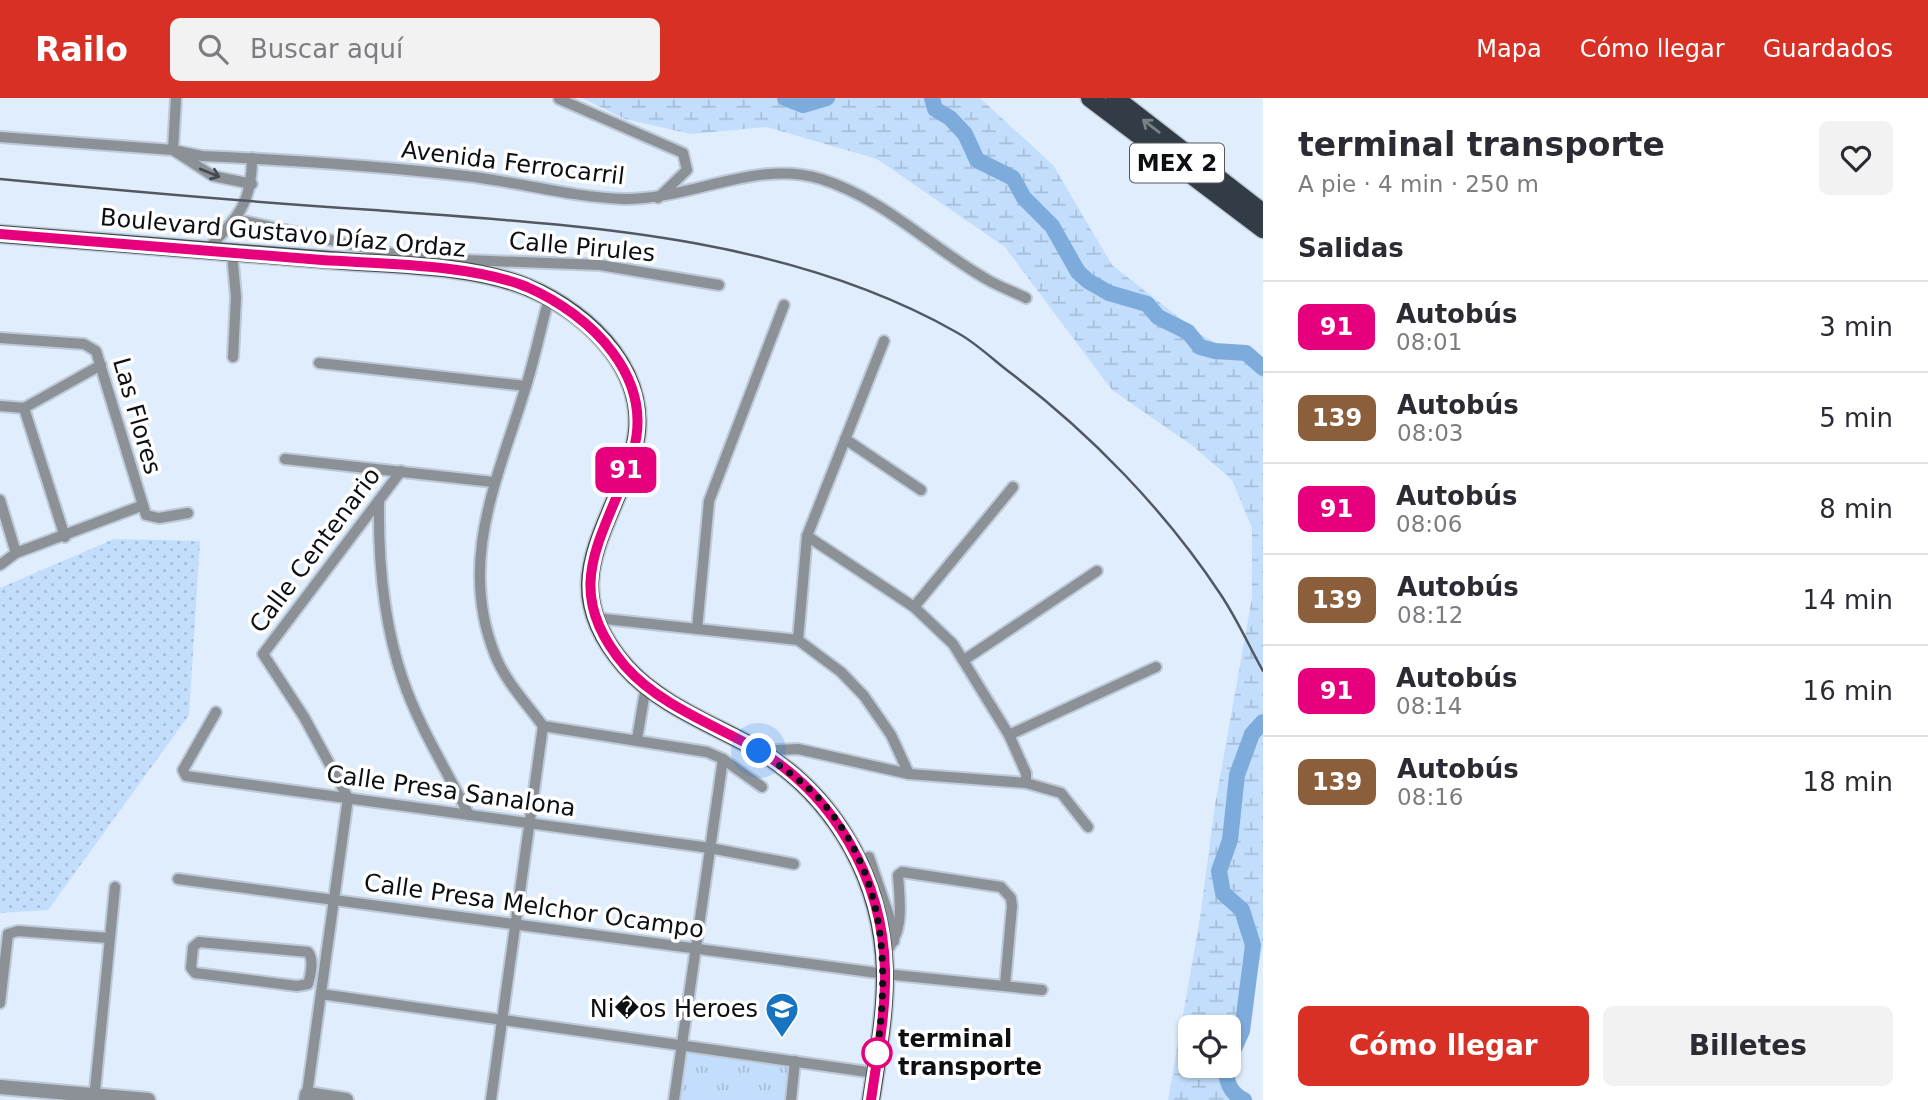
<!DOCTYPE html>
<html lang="es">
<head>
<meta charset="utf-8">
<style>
	:root { --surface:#fff; --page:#f2f2f3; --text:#2b2b33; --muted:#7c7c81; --line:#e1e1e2; --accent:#d93025 }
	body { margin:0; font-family:"DejaVu Sans",sans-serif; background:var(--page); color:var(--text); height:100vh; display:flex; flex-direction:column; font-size:26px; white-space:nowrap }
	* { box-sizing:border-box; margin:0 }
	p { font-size:23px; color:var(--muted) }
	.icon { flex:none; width:38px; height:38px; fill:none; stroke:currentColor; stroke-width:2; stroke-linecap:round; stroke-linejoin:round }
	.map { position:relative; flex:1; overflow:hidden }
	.panel { display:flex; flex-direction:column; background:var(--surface); width:665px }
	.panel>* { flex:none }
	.badge { padding:0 14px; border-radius:10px; font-size:24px; line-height:46px }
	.fabs { position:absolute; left:1178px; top:917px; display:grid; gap:14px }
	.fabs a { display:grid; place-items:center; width:63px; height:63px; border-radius:10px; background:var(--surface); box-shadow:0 2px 5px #0004; font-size:35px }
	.you { position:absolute; width:35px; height:35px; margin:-18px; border:5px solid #fff; border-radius:50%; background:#1a73e8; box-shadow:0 0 0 10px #1a73e833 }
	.map>.badge { position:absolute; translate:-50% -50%; box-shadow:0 0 0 4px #fff }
	h2 { padding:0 35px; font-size:26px; line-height:63px }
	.round { display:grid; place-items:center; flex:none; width:74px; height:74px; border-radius:10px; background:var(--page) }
	.overview { display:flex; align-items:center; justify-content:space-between; height:119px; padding:0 35px }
	h1 { font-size:33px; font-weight:600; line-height:52px }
	.primary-button { display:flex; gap:14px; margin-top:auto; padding:14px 35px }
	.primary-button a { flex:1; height:80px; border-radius:10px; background:var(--accent); color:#fff; font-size:28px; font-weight:600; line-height:80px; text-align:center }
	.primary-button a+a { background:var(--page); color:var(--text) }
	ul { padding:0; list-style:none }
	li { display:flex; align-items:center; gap:21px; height:91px; padding:0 35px; border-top:2px solid var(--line) }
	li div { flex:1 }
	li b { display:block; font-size:26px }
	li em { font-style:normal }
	li .badge { min-width:77px; font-weight:700; text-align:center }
	header { display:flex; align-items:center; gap:42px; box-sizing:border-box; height:98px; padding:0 35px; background:var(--accent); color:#fff }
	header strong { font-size:33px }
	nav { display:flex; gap:38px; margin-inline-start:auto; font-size:24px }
	.search { width:490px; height:63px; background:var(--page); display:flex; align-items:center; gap:18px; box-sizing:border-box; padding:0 24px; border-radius:10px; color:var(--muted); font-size:26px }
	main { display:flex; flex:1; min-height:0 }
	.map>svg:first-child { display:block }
	.grass { fill:url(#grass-dots) }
	.wetland { fill:url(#wetland-marsh); fill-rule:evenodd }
	.park { fill:url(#park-tufts) }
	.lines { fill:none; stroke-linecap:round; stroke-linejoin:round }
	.river { stroke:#7dacdc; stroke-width:16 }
	.minor-casing { stroke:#becad7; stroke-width:14 }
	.tertiary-casing { stroke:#becad7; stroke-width:18 }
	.primary-casing { stroke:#becad7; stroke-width:21 }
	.trunk-casing { stroke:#becad7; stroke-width:21 }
	.minor { stroke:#8b9197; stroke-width:10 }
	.tertiary { stroke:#8b9197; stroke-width:14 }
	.primary { stroke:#3f4852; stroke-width:18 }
	.trunk { stroke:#323c46; stroke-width:18 }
	.rail { stroke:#515861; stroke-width:2.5 }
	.oneway { stroke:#7a8087 }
	.oneway2 { stroke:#454a50 }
	.line-casing { stroke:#fff; stroke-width:16 }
	.line { stroke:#e6007e; stroke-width:10 }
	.walk { stroke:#0c1015; stroke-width:7; stroke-dasharray:0 12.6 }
	.stop-dot { fill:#fff; stroke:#e6007e; stroke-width:3.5 }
	.labels { text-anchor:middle; stroke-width:7; stroke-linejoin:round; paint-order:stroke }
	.shield { fill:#fff; stroke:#55585b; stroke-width:2 }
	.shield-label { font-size:23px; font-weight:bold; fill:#0c1015 }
	.street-label { font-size:24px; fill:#0c1015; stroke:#fff }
	.poi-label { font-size:24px; fill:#0c1015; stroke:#fff; text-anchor:end }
	.stop-label { font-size:24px; font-weight:bold; fill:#0c1015; stroke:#fff; text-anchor:start }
</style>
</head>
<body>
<header>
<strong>Railo</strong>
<div class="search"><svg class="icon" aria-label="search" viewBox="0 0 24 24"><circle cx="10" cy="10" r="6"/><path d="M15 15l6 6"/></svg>Buscar aquí</div>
<nav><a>Mapa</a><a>Cómo llegar</a><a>Guardados</a></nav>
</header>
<main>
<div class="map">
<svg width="1263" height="1002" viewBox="0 0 1263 1002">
	<defs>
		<pattern id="grass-dots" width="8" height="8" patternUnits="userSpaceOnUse" patternTransform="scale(1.75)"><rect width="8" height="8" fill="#c2defc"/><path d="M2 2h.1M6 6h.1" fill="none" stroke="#a6bdd7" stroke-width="1.8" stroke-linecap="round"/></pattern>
		<pattern id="wetland-marsh" width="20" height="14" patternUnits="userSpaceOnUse" patternTransform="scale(1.75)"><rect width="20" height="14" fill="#c2defc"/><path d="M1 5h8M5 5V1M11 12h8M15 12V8" fill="none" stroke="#a6bdd7"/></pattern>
		<pattern id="park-tufts" width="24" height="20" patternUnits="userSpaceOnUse" patternTransform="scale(1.75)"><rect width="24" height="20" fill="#c2defc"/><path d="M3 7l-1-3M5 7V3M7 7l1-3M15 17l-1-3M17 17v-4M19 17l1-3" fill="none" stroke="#a6bdd7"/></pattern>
	</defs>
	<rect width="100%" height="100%" fill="#e0edfc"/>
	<polygon class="grass" points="114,441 200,443 189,617 48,812 0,815 0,490"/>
	<path class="wetland" d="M582 0H980L1053 67 1112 167 1200 236 1263 273V847L1230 1002H1168L1200 820 1215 707 1252 500V430L1232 382 1193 348 1112 292 1005 149 877 61 767 29 691 36 625 21ZM1190 929H1228V968H1190Z"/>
	<polygon class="park" points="686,952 792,966 787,1002 680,1002"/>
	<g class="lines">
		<g class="river">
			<polyline points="785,0 803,7 827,0"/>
			<polyline points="932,0 935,11 950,20 965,36 977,62 1013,80 1024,100 1052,128 1078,174 1088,183 1109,195 1147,206 1158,219 1188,234 1200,249 1215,253 1246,255 1263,270"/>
			<polyline points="1228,964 1242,933 1253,847 1242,812 1223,795 1219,773 1230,742 1237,677 1252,636 1263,624"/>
			<path d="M1227 968C1225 982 1230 995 1244 1002"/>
		</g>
		<defs>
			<g id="minor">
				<polyline points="176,0 173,52 213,78 252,86"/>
				<polyline points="559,1 683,55 687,72 658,100"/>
				<path d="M0 39 173 52 202 58C290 62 379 68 466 78 519 84 570 99 623 101 691 102 756 61 821 81 885 101 931 150 988 182 1000 189 1014 194 1026 200"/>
				<polyline points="235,121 412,160 600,167 719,187"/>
				<path d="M207 152C237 119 252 107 252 60"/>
				<polyline points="232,155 236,199 233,259"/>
				<polyline points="0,240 84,246 96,253 146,417 159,420 188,415"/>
				<polyline points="319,265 526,288"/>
				<polyline points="0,308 24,310 101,267"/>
				<polyline points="24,310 65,439"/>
				<polyline points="845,341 921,392"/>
				<polyline points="285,361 493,384"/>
				<polyline points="0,402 16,455"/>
				<path d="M379 402C378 463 383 524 403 582 419 629 447 673 469 717"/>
				<polyline points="807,438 914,509 953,546 1009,637 1026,675 1026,685"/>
				<polyline points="0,467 16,455 141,408"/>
				<polyline points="914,509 1013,389"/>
				<polyline points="596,520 798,542 841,574 864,598 891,637 909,676"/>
				<polyline points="697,531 709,403 784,207"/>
				<polyline points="798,542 807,438 884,243"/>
				<polyline points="964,562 1097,473"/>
				<polyline points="216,614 183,672 186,678 710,750 794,766"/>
				<polyline points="543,628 707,654 723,661 762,689"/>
				<polyline points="1009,637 1156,569"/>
				<polyline points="637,641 646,588"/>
				<polyline points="759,653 798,651 909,676 1026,685 1061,695 1088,729"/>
				<polyline points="859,763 869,759 889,818 894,843"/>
				<polyline points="178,781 885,876 1042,892"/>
				<path d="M199 844 308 854C314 861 311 877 308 886L297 888 195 875 191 870 193 849Z"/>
				<path d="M884 856C905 833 900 807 898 777L902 774 1001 789 1011 800 1012 808 1005 887"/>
				<polyline points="321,896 875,975"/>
				<polyline points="0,905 8,836 18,833 109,840"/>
				<polyline points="307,996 348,700 304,619 263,556 401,373"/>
				<polyline points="94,1002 115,789"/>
				<path d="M491 1002 543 628C527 606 505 583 495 557 457 462 499 378 526 288 535 259 541 229 549 200"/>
				<polyline points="674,1002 723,661"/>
				<polyline points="791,1002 795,963"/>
			</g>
			<g id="tertiary">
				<polyline points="0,989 148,1002"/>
				<polyline points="306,1002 307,996 346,1002"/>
			</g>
			<path id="primary" d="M0 136C110 144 220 154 330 162 391 167 470 166 527 189 592 216 655 279 633 354 609 436 554 486 625 568 658 606 712 626 755 650 829 693 877 771 884 857 888 904 878 955 871 1002"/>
			<g id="trunk">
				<polyline points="1090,0 1263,131"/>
				<polyline points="1115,0 1263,115"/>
			</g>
		</defs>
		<use href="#minor" class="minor-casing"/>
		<use href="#tertiary" class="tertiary-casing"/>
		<use href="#primary" class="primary-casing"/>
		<use href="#trunk" class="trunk-casing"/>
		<use href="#minor" class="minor"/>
		<use href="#tertiary" class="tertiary"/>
		<use href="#primary" class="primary"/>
		<use href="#trunk" class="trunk"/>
		<path class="rail" d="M0 81C125 93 249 104 374 112 570 127 781 135 956 234 975 244 991 260 1008 273 1089 334 1165 412 1221 497 1237 521 1249 548 1263 573"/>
	</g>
	<defs><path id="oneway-shaft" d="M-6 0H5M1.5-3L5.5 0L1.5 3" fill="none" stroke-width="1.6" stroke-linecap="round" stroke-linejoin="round" transform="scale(1.75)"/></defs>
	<use class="oneway" href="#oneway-shaft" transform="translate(1151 28) rotate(-142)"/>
	<use class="oneway2" href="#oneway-shaft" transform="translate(210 75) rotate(22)"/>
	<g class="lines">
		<defs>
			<path id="line" d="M0 136C107 144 215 154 322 162 383 166 471 166 527 189 591 217 655 279 633 354 609 436 555 486 625 568 658 606 712 626 755 650 834 696 883 781 885 872 886 915 877 960 871 1002"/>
		</defs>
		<use href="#line" class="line-casing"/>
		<use href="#line" class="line"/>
		<path class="walk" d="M759 653C783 670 809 687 828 711 886 783 889 869 877 955"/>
	</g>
	<defs>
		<symbol id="school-pin" viewBox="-11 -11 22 30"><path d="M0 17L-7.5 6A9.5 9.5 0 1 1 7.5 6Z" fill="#1674c0" stroke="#fff"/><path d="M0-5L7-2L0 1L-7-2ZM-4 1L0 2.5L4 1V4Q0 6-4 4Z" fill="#fff"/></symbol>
	</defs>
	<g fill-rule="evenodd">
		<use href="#school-pin" x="763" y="892" width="38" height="52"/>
	</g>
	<circle class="stop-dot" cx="877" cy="955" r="14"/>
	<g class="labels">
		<rect class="shield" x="1130" y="45.5" width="94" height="39" rx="5"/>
		<g class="shield-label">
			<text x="1177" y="73">MEX 2</text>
		</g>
		<g class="street-label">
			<text transform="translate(513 65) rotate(7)" y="8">Avenida Ferrocarril</text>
			<text transform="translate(283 135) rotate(5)" y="8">Boulevard Gustavo Díaz Ordaz</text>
			<text transform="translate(582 149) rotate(5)" y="8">Calle Pirules</text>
			<text transform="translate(137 318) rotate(74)" y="8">Las Flores</text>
			<text transform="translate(315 452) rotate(-53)" y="8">Calle Centenario</text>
			<text transform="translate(451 693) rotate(8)" y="8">Calle Presa Sanalona</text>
			<text transform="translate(534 808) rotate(8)" y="8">Calle Presa Melchor Ocampo</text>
		</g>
		<g class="poi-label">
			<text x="758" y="919">Ni�os Heroes</text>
		</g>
		<g class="stop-label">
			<text x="898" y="949">terminal<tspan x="898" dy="28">transporte</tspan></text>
		</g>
	</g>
</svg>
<div class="fabs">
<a><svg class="icon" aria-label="locate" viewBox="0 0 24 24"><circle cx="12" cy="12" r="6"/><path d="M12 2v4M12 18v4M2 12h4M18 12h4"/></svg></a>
</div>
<div class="you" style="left:759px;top:653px"></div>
<b class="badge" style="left:626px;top:372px;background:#e6007e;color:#fff">91</b>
</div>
<section class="panel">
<div class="overview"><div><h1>terminal transporte</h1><p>A pie · 4 min · 250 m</p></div><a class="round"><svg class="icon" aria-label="heart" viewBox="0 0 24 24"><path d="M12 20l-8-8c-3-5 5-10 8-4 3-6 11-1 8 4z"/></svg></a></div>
<h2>Salidas</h2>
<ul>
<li><span class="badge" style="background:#e6007e;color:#fff">91</span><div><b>Autobús</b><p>08:01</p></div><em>3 min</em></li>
<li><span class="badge" style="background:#8b5e3c;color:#fff">139</span><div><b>Autobús</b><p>08:03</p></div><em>5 min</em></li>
<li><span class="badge" style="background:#e6007e;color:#fff">91</span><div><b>Autobús</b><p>08:06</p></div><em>8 min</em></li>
<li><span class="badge" style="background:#8b5e3c;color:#fff">139</span><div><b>Autobús</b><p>08:12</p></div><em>14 min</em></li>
<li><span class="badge" style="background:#e6007e;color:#fff">91</span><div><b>Autobús</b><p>08:14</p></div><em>16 min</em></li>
<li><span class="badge" style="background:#8b5e3c;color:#fff">139</span><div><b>Autobús</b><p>08:16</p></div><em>18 min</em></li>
</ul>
<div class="primary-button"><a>Cómo llegar</a><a>Billetes</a></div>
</section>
</main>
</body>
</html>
